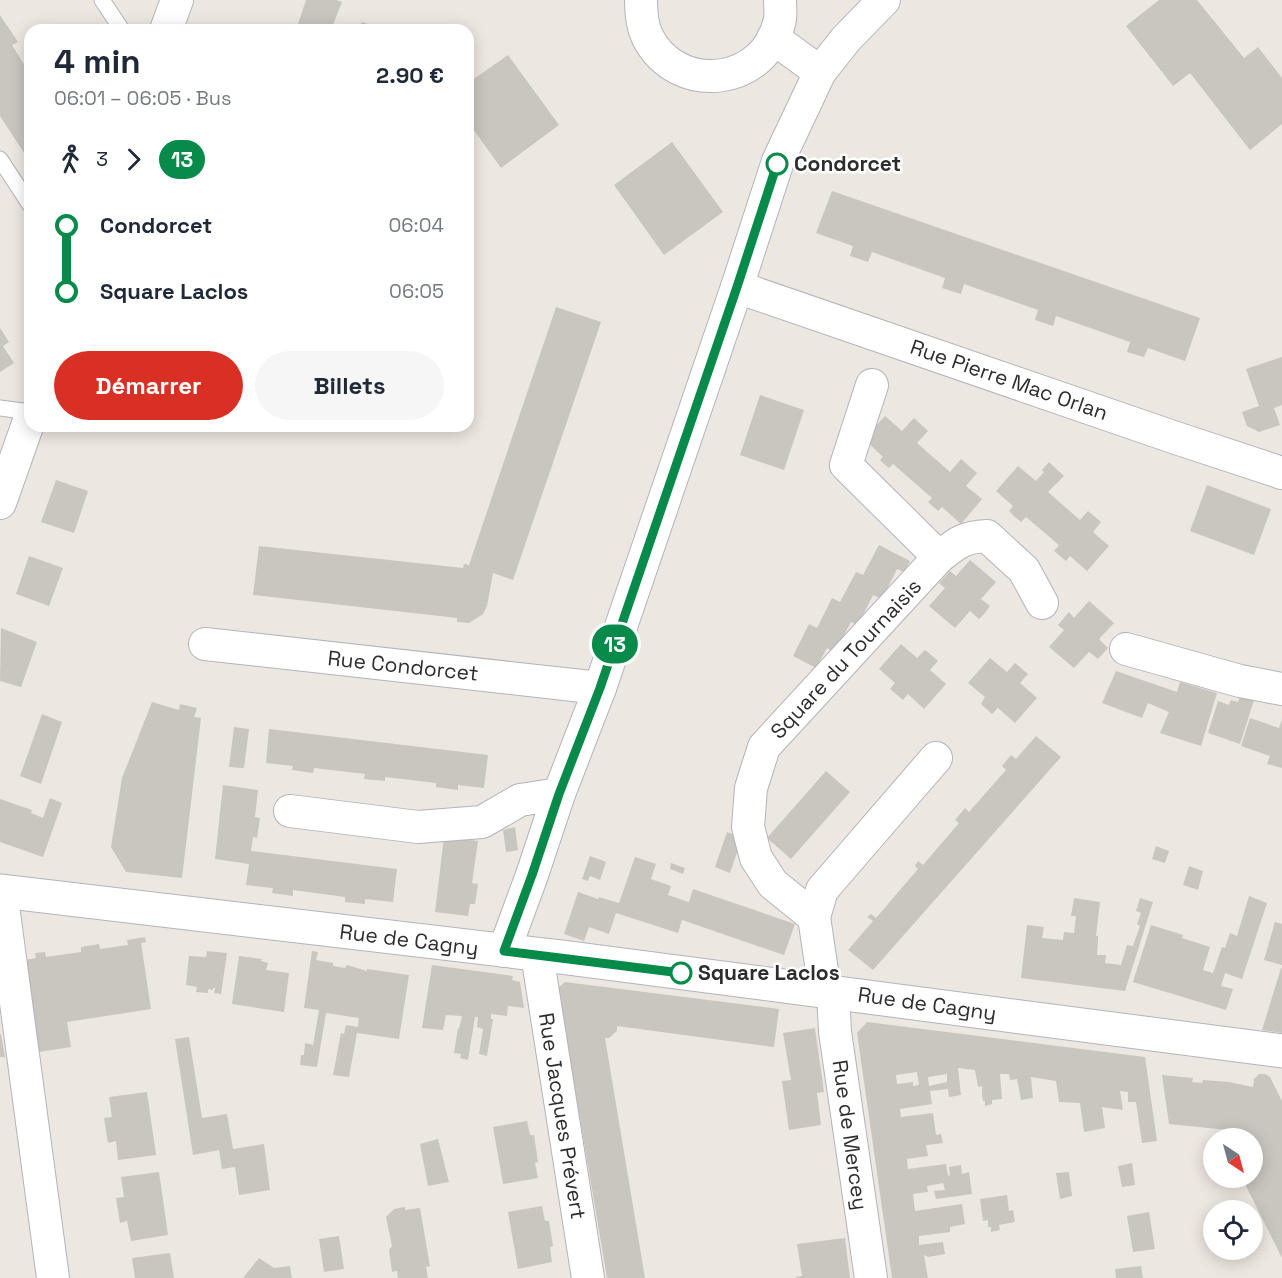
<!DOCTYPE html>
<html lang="fr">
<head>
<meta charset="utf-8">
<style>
	:root { --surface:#fff; --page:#f6f6f7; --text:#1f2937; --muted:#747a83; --accent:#d93025 }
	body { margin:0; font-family:"Space Grotesk",sans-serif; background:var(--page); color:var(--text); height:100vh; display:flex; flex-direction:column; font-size:22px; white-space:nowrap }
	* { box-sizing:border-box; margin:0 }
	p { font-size:20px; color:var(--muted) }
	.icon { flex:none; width:33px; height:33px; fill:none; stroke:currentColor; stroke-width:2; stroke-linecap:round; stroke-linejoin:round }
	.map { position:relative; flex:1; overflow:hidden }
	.panel { position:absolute; left:24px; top:24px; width:450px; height:408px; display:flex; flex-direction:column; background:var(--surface); border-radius:18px; box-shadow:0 3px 15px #0003 }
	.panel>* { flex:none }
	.badge { padding:0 12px; border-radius:20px; font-size:21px; line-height:39px }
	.needle { width:39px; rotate:144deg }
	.tools { position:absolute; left:1203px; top:1128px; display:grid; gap:12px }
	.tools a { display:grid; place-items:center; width:60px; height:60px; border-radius:50%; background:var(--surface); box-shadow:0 3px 15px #0003; font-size:30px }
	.map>.badge { position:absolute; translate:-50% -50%; box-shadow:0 0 0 3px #fff }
	.legs { display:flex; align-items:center; gap:9px; height:66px; padding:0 30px; font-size:20px }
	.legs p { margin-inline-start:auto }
	.headline { display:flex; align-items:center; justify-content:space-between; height:102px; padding:0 30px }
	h1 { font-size:33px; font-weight:700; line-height:45px }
	.button { display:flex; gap:12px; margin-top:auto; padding:12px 30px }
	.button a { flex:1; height:69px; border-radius:36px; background:var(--accent); color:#fff; font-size:24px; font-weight:700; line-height:69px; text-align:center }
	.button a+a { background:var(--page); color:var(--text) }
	ul { padding:0 30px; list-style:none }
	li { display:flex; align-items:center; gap:21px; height:66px; font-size:22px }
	li i { display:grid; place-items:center; width:9px; height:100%; margin:0 8px; background:currentColor }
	li i::after { content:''; width:15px; height:15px; margin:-8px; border:4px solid; border-radius:50%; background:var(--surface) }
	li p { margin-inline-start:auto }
	li:first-child i { background:linear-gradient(#0000 50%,currentColor 0) }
	li:last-child i { background:linear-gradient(currentColor 50%,#0000 0) }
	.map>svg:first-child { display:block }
	.building { fill:#c9c5bf; fill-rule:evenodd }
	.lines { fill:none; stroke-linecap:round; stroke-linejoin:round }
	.lane-casing { stroke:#b2b4bb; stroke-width:17 }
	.street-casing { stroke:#b2b4bb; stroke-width:34 }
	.secondary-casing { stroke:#b2b4bb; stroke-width:35 }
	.lane { stroke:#fff; stroke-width:15 }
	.street { stroke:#fff; stroke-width:32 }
	.secondary { stroke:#fff; stroke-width:33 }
	.line-1-casing { stroke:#fff; stroke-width:14 }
	.line-1 { stroke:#088a4b; stroke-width:9 }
	.stop-1-dot { fill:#fff; stroke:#088a4b; stroke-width:3 }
	.labels { text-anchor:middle; stroke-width:5; stroke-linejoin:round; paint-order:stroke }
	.stop-label { font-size:21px; font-weight:bold; fill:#2d2d2d; stroke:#fff; text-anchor:start }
	.street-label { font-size:21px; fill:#2d2d2d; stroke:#fff }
</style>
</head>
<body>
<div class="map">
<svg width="1282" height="1278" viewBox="0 0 1282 1278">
	<rect width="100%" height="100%" fill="#ede7e1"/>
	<g class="building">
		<polygon points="306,0 336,0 342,2 331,30 296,30"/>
		<polygon points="1159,0 1197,0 1244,58 1258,47 1282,78 1282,124 1250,150 1190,73 1173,86 1126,26"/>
		<polygon points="0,15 18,42 12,45 30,74 30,162 0,116"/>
		<polygon points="362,22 371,25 369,30 359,30"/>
		<polygon points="508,55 559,125 501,168 468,122 468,83"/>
		<polygon points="672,142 723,212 664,255 614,185"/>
		<polygon points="832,191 1200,318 1185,361 1148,348 1144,357 1127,352 1130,342 1056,316 1053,326 1035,320 1038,310 964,284 961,294 942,288 945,278 872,252 868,262 850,256 853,246 816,233"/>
		<polygon points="556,307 601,322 513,580 493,573 487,606 483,614 469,623 457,622 457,618 253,595 259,546 463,568 464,564 469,565"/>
		<polygon points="0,328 9,342 3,346 14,363 0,372"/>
		<polygon points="1282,357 1282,405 1274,408 1280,425 1259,432 1247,426 1242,412 1259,406 1246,369"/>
		<polygon points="760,395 804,410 784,470 740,455"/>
		<polygon points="885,416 902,431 914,418 928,431 917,443 950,472 961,459 977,473 966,486 982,499 961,524 942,507 938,511 928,502 932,498 893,464 889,468 884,464 880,460 883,457 864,439"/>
		<polygon points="1049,462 1064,476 1048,492 1080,520 1088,511 1101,522 1093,532 1109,546 1087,571 1070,556 1066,561 1054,551 1059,545 1026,517 1021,522 1014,516 1009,511 1013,506 996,491 1018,466 1036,481 1044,472 1042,470"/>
		<polygon points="56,480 88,491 74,533 41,522"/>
		<polygon points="1207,485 1271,509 1254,555 1190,531"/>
		<polygon points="879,545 910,561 904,572 897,569 882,599 873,595 858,625 851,622 835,652 827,648 816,668 793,656 809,624 817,628 832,598 840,602 856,572 863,575"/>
		<polygon points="29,556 63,568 49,606 16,594"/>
		<polygon points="970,560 996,582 981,599 990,606 985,613 979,619 970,611 955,628 929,606 945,588 939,583 950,571 956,576"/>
		<polygon points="1089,601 1114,623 1099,639 1108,648 1098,659 1089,652 1074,668 1049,647 1064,630 1058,625 1063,619 1069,612 1074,618"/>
		<polygon points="1,628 37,642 21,687 0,681"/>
		<polygon points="901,644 917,658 925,650 931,655 938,661 930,670 946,684 924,709 908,694 903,700 890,689 895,683 879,669"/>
		<polygon points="990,658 1007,672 1015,663 1028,674 1020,683 1037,698 1015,723 998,708 992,714 981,704 985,697 968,683"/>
		<polygon points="1116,671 1177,692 1180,682 1217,693 1201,746 1160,733 1169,712 1148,703 1142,718 1102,703"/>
		<polygon points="1240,696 1254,700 1240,744 1208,733 1218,701 1229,705 1231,700 1238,702"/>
		<polygon points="152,702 179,710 180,704 197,708 194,717 201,718 182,878 126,872 111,847 122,778"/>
		<polygon points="42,714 62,722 41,784 20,776"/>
		<polygon points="1250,718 1279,728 1282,719 1282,768 1267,764 1270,756 1241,746"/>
		<polygon points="234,727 249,729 244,768 229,767"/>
		<polygon points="269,729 488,755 484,788 458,785 458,790 436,787 436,783 385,777 385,781 364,779 365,774 314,768 313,773 292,770 293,766 266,763"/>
		<polygon points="1036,736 1061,757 873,970 848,950 873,921 867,917 871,914 876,918 918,869 915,866 918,861 923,865 959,823 955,820 965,808 969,812 1006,770 1002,766 1011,755 1016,759"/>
		<polygon points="826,771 850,792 791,859 767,838"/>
		<polygon points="223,785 258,790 255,817 260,818 257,838 253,837 251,851 397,869 393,902 365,899 365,904 345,902 345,897 293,890 293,896 272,893 273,888 246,885 249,864 215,859"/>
		<polygon points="50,798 62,803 43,857 0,842 0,799 32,810 31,813 43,818"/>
		<polygon points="515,827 518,850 506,852 503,830"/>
		<polygon points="727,832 742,838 730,873 715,867"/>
		<polygon points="444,837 478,841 472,883 478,884 475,904 470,904 468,916 435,912"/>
		<polygon points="1156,846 1169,851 1165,863 1152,859"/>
		<polygon points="590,856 606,862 600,880 590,876 588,881 582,879"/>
		<polygon points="635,857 656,864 651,879 671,886 668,895 689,902 693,889 795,924 784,955 682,920 678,933 616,913 609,934 589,927 584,941 564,934 578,892 598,899 599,897 619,903"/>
		<polygon points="671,863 685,868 683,874 670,869"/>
		<polygon points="1189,866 1203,871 1198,890 1183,885"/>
		<polygon points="1249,896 1267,903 1242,979 1225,973 1221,986 1233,989 1226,1010 1133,982 1151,925 1183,935 1182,938 1210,947 1203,970 1213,973 1222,947 1225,948 1230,933 1237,936"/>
		<polygon points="1074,898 1100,902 1096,936 1098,936 1098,940 1097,955 1106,955 1105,963 1121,965 1127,945 1133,946 1140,926 1137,924 1141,913 1136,911 1140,898 1153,902 1125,991 1021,978 1027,925 1044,927 1042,938 1063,940 1064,932 1074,933 1076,916 1071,916"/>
		<polygon points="1275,922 1282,924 1282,965 1264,960"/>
		<polygon points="145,937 146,942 141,943 151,1009 67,1022 71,1047 39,1052 25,960 36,958 35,953 45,952 46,957 81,952 81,947 99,944 100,949 128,945 127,940"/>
		<polygon points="207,951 227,953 221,994 214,993 215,988 213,988 213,990 208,989 208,993 196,992 197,987 186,985 189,956 206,957"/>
		<polygon points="312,951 318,952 316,960 333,963 333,966 345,968 347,965 367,971 367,969 409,975 399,1039 357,1033 349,1077 333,1075 341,1033 344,1034 346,1025 358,1027 359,1018 326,1013 317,1067 300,1065 301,1055 304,1055 305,1043 313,1045 319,1010 304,1008"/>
		<polygon points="239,956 262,959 261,961 268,963 266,970 289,973 284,1012 232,1004"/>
		<polygon points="432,965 513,976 512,980 520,982 524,1008 508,1006 507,1016 491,1014 491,1019 493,1019 487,1056 479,1054 483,1029 477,1027 478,1017 475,1017 468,1060 460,1058 461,1054 454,1053 458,1028 459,1029 462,1016 446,1015 443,1030 422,1028"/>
		<polygon points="1281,968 1282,968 1282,1033 1262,1030"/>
		<polygon points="565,982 779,1009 774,1047 617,1026 617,1031 609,1038 605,1038 645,1278 607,1278 558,988"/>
		<path d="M867 1022 1145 1057 1157 1141 1142 1143 1136 1102H1128V1092L1120 1091 1123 1110 1102 1107 1105 1128 1084 1132 1080 1103 1059 1102 1056 1081 1031 1077 1033 1098 1021 1100 1017 1079 1010 1080 1009 1074H1000L1002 1099 992 1100V1104L985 1106V1101H983L982 1094V1086L978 1087 975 1070 958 1068 961 1095 949 1097 948 1089 930 1091 932 1104 900 1109 901 1117 933 1113 936 1135 941 1134 943 1143 926 1145 928 1156 907 1159 908 1169 946 1164 948 1176 950 1175 949 1167 961 1165 962 1174 969 1172 972 1194 936 1199 934 1191 945 1190 943 1183 927 1186 928 1192 913 1194 915 1211 962 1204 965 1224 950 1227V1232L919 1236V1245L943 1242 945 1254 928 1257 924 1255 928 1278H892L857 1033ZM917 1072 919 1085 913 1086V1082L897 1084 896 1075ZM947 1074V1082L929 1086 928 1077Z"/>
		<polygon points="815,1028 824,1092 817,1093 821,1125 789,1130 782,1081 791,1080 783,1033"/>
		<polygon points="0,1034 1,1034 5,1057 0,1057"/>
		<polygon points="189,1037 202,1118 227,1114 233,1149 264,1144 270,1190 239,1195 235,1167 222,1169 219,1150 193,1155 175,1039"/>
		<polygon points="1259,1074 1265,1074 1270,1077 1282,1101 1282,1258 1242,1178 1252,1178 1252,1138 1247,1138 1248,1132 1169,1124 1162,1075 1193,1078 1192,1082 1202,1083 1203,1080 1229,1082 1253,1087 1254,1079"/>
		<polygon points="147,1092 156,1155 118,1160 116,1141 108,1143 104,1118 112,1117 109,1097"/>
		<polygon points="527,1121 530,1135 534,1135 538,1162 535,1163 538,1178 503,1184 493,1127"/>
		<polygon points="438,1139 449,1182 428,1186 420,1144"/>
		<polygon points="1132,1163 1135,1185 1122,1187 1118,1166"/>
		<polygon points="159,1172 168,1235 131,1241 127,1221 120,1223 116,1198 124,1197 121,1177"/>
		<polygon points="1069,1172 1072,1196 1060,1199 1056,1173"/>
		<polygon points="1007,1195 1009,1211 1013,1210 1015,1222 999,1225 1000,1230 991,1232 991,1227 988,1227 988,1220 983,1221 980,1199"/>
		<polygon points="542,1206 545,1221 549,1221 553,1246 550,1247 552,1262 518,1269 508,1212"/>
		<polygon points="405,1207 405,1210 420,1208 430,1266 426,1267 428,1278 398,1278 397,1271 392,1272 389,1250 392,1246 386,1217 394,1209"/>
		<polygon points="1149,1212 1155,1249 1133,1252 1127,1216"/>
		<polygon points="339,1236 344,1269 324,1272 319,1239"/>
		<polygon points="845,1238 850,1278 796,1278 796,1277 802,1276 797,1244"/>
		<polygon points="170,1253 174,1278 135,1278 132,1258"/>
		<polygon points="259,1258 274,1268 290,1266 292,1278 243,1278"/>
		<polygon points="1141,1266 1143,1278 1116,1278 1115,1269"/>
	</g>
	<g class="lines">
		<defs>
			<g id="lane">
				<polyline points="102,0 122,30"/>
				<polyline points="0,159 30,205"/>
				<polyline points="0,408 30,412"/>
			</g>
			<g id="street">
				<path d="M641 0C641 12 642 25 647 36 677 97 767 86 780 19 781 13 780 6 780 0"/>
				<polyline points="166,30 177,0"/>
				<polyline points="773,38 820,72"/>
				<polyline points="737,287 1176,438 1282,473"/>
				<path d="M872 385 846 465 939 557C957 543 963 537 987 536L1024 570 1042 603"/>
				<polyline points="0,503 30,418"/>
				<polyline points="205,644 600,688"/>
				<polyline points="1126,649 1240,681 1282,689"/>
				<polyline points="290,811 418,827 482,822 520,800 559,794"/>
				<polyline points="1,891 53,1278"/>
				<polyline points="814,917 773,884 756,858 748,827 751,788 764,747 939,557"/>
				<polyline points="504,951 532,875 559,794 600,688 737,287 778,161 820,72 846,39 884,0"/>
				<polyline points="537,954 588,1278"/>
				<polyline points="825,991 814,917 822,890 936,758"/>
				<polyline points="833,992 835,1032 871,1278"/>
			</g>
			<polyline id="secondary" points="0,891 561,957 1282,1051"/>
		</defs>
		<use href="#lane" class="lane-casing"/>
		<use href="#street" class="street-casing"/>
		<use href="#secondary" class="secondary-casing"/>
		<use href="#lane" class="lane"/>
		<use href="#street" class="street"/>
		<use href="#secondary" class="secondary"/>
	</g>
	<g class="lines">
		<defs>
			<polyline id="line-1" points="681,973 504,951 532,875 559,794 600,688 737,287 777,164"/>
		</defs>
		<use href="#line-1" class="line-1-casing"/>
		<use href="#line-1" class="line-1"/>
	</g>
	<g class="stop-1-dot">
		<circle cx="777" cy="164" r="10"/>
		<circle cx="681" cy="973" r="10"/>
	</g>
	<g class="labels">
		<g class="stop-label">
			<text x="794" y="171">Condorcet</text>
			<text x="698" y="980">Square Laclos</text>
		</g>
		<g class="street-label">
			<text transform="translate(1009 380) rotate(19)" y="7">Rue Pierre Mac Orlan</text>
			<text transform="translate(846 659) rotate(-47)" y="7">Square du Tournaisis</text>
			<text transform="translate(403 666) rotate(6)" y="7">Rue Condorcet</text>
			<text transform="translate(409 940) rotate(7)" y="7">Rue de Cagny</text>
			<text transform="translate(927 1004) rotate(8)" y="7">Rue de Cagny</text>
			<text transform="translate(562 1116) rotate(81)" y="7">Rue Jacques Prévert</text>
			<text transform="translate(850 1135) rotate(82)" y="7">Rue de Mercey</text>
		</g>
	</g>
</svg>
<div class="tools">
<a><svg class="needle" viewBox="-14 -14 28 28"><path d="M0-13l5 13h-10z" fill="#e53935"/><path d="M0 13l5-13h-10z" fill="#747a83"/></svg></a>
<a><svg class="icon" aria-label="locate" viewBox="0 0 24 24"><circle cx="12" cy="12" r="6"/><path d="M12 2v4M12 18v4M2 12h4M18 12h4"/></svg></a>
</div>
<b class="badge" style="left:615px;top:644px;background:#088a4b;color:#fff">13</b>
<section class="panel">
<div class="headline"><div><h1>4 min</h1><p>06:01 – 06:05 · Bus</p></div><b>2.90 €</b></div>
<div class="legs"><svg class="icon" aria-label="walk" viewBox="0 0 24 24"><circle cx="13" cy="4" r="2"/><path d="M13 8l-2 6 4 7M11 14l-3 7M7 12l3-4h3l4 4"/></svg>3<svg class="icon" aria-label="forward" viewBox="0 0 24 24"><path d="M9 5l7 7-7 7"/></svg><b class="badge" style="background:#088a4b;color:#fff">13</b></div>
<ul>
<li><i style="color:#088a4b"></i><b>Condorcet</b><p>06:04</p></li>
<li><i style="color:#088a4b"></i><b>Square Laclos</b><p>06:05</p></li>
</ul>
<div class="button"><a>Démarrer</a><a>Billets</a></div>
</section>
</div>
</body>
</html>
